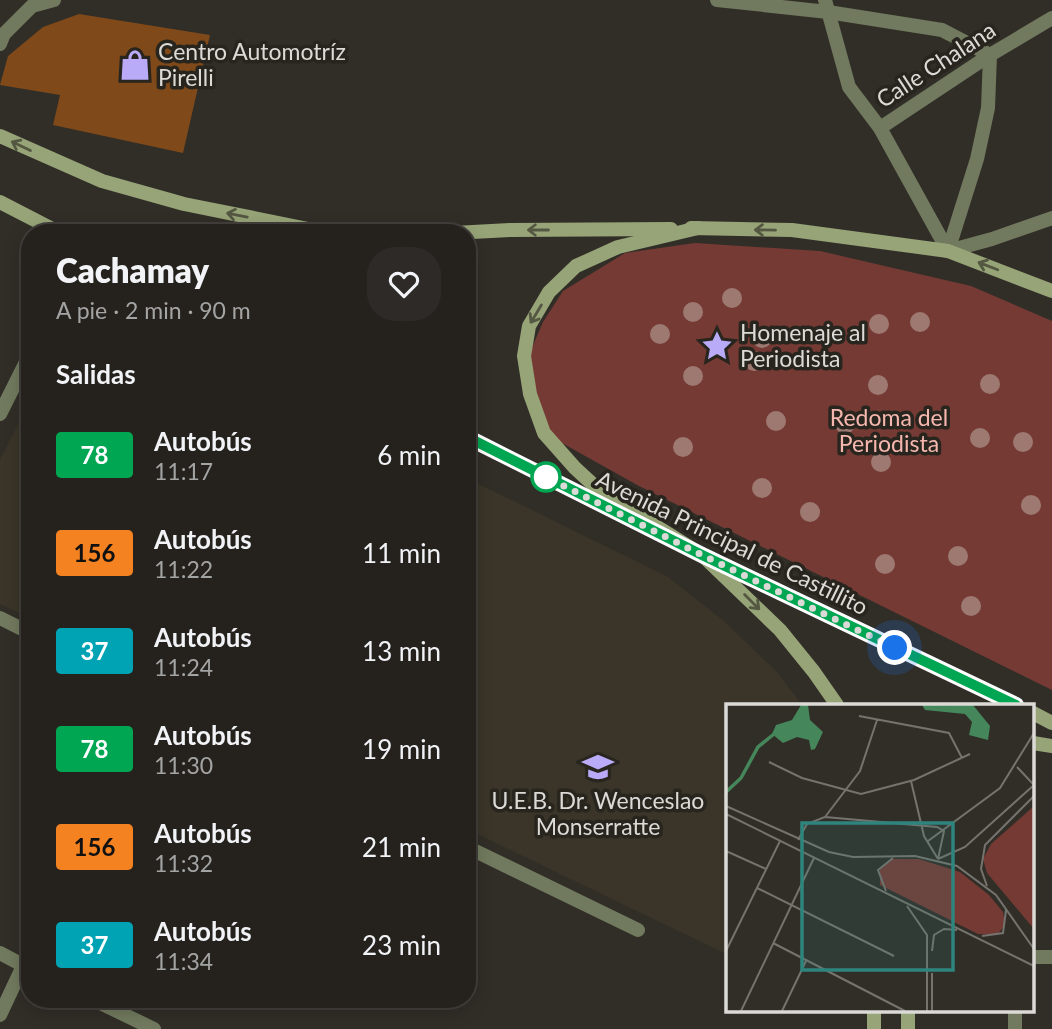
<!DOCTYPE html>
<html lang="es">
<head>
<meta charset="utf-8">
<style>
	:root { --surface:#25221e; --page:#2d2a27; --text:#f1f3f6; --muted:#a3a4a4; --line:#423f3c }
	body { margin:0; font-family:Lato,sans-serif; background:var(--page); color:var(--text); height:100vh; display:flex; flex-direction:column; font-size:26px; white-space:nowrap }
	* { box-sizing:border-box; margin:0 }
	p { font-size:23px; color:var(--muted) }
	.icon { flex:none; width:38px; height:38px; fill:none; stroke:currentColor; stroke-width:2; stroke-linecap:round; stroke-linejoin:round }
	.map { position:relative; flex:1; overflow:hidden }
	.sheet { position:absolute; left:21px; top:224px; width:455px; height:784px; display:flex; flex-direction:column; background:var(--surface); border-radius:28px; box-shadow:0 4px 18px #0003,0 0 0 2px var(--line) }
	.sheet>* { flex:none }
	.badge { padding:0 14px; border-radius:5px; font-size:24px; line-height:46px }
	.you { position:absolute; width:35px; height:35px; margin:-18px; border:5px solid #fff; border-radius:50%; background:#1a73e8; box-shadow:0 0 0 10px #1a73e833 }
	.map>.badge { position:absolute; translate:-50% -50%; box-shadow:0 0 0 4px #fff }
	h2 { padding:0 35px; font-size:26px; line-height:63px }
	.round { display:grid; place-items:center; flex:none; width:74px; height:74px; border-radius:28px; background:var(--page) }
	.headline { display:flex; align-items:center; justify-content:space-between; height:119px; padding:0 35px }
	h1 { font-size:33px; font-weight:800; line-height:52px }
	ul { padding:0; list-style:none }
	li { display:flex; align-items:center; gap:21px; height:98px; padding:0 35px }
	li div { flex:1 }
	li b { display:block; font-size:26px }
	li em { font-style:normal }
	li .badge { min-width:77px; font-weight:700; text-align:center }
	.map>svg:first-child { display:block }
	.built { fill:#3a3528 }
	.green { fill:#763a34 }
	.building { fill:#7f4919 }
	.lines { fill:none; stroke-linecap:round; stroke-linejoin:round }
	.lane { stroke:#717a5e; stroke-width:14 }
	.street { stroke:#717a5e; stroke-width:14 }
	.secondary { stroke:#97a477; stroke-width:14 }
	.tree { fill:#9d7972 }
	.oneway { stroke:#545842 }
	.line-casing { stroke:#fff; stroke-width:16 }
	.line { stroke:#00a651; stroke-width:10 }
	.walk { stroke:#dcdad6; stroke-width:7; stroke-dasharray:0 12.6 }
	.stop-dot { fill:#fff; stroke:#00a651; stroke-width:3.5 }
	.labels { text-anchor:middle; stroke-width:7; stroke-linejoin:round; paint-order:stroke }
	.poi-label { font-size:23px; fill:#dcdad6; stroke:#27251e; text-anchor:start }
	.street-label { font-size:23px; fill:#dcdad6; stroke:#27251e }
	.park-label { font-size:23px; fill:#f6b7af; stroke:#27251e }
	.inset-river { fill:none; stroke:#45865a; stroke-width:3.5 }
	.inset-road { fill:none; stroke:#75736e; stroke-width:2 }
	.view { fill:#2e857e; fill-opacity:0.15; stroke:#2e857e; stroke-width:3.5 }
	.inset-edge { fill:none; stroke:#dcdad6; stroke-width:3.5 }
</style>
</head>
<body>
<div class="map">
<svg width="1052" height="1029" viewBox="0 0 1052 1029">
	<rect width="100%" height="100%" fill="#312e28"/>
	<g class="built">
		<polygon points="30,400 30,618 0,604 0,460"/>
		<polygon points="467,478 668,577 724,621 777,672 802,705 728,705 728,955 467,829"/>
	</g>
	<polygon class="green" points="695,243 820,251 971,286 1052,321 1052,690 639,486 544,433 525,364 543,322 563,291 625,253"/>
	<polygon class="building" points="79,14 210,35 183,153 53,125 60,95 0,85 8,56 43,27"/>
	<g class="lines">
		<g class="lane">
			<polyline points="1033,957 1052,957"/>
			<polyline points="1015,1010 1015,1029"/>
		</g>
		<g class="street">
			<polyline points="717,0 828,12 942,30 990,55 988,108 977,159 948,251"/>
			<polyline points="825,0 849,87 880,128 948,251"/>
			<polyline points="0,44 4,34 32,6 54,0"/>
			<polyline points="880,128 990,55 1052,18"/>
			<polyline points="948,251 992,239 1052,218"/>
			<polyline points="0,414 30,354"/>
			<polyline points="0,618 30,633"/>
			<polyline points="467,847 638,930"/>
			<polyline points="0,953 30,969"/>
			<polyline points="92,999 154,1029"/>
			<polyline points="0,1015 23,966"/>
		</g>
		<g class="secondary">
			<polyline points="0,136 102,181 184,204 328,233"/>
			<polyline points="0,202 60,233"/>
			<polyline points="691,228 792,230 948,251 1052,291"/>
			<polyline points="698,228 618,247 576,266 549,292 529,326 524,356 530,394 544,433 575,468 600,491 702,555 780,630 814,672 837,705"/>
			<polyline points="454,233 510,230 671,229"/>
			<polyline points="467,437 624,516"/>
			<polyline points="714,561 1016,705"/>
			<polyline points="1033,713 1052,723"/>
			<polyline points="1033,743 1052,746"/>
			<polyline points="874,1010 874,1029"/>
			<polyline points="908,1010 908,1029"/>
		</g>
	</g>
	<g class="tree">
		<circle cx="732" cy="298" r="10"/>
		<circle cx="693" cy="312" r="10"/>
		<circle cx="920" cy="322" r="10"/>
		<circle cx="879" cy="324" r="10"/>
		<circle cx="660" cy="334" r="10"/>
		<circle cx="762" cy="338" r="10"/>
		<circle cx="754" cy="361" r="10"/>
		<circle cx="693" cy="376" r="10"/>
		<circle cx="990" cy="384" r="10"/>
		<circle cx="878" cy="385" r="10"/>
		<circle cx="776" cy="421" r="10"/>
		<circle cx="845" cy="424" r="10"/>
		<circle cx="980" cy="438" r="10"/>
		<circle cx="1023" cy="442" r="10"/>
		<circle cx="683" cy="447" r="10"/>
		<circle cx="881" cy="462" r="10"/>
		<circle cx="762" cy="488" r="10"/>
		<circle cx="1031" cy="505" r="10"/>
		<circle cx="810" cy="512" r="10"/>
		<circle cx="958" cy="556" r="10"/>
		<circle cx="885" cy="564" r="10"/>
		<circle cx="971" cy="606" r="10"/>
	</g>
	<defs><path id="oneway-shaft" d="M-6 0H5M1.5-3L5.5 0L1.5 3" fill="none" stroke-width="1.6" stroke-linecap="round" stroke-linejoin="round" transform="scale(1.75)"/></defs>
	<g class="oneway">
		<use href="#oneway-shaft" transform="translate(21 146) rotate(-154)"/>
		<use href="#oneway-shaft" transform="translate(237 215) rotate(-169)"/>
		<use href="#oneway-shaft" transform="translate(538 230) rotate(180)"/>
		<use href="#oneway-shaft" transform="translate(765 230) rotate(-179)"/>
		<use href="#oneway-shaft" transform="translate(988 266) rotate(-159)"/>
		<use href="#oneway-shaft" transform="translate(536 314) rotate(121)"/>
		<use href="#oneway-shaft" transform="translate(752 602) rotate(45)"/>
	</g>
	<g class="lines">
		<defs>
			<polyline id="line" points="467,437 702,555 1016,705"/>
		</defs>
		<use href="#line" class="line-casing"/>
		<use href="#line" class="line"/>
		<polyline class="walk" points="546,477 538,473 702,555 895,648"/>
	</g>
	<defs>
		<symbol id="shop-bare" viewBox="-9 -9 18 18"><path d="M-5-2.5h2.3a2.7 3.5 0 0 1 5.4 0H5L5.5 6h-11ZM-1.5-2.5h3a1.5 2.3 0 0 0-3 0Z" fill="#b9abf7" stroke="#27251e" stroke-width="2.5" paint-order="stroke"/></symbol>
		<symbol id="sight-bare" viewBox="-9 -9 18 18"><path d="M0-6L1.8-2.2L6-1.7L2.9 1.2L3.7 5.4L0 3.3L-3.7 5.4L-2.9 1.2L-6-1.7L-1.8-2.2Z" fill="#b9abf7" stroke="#27251e" stroke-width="2.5" paint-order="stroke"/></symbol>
		<symbol id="school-bare" viewBox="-9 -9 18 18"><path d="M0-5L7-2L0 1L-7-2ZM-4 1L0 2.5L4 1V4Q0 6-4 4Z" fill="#b9abf7" stroke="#27251e" stroke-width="2.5" paint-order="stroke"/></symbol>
	</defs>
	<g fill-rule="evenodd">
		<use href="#shop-bare" x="113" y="43" width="44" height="44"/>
		<use href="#sight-bare" x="695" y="324" width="44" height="44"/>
		<use href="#school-bare" x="576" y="745" width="44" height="44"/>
	</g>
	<circle class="stop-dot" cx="546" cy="477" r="14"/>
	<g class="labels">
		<g class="poi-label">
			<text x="158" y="60">Centro Automotríz<tspan x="158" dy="26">Pirelli</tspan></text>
			<text x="740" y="341">Homenaje al<tspan x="740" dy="26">Periodista</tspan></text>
			<text x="598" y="809" text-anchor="middle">U.E.B. Dr. Wenceslao<tspan x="598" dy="26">Monserratte</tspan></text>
		</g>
		<g class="street-label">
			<text transform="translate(936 65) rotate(-33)" y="8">Calle Chalana</text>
			<text transform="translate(732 543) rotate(26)" y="8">Avenida Principal de Castillito</text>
		</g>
		<g class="park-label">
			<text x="889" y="426">Redoma del<tspan x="889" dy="26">Periodista</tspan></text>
		</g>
	</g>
	<g transform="translate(726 704)">
		<rect width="308" height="308" fill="#312e28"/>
		<path d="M308 102V225L261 169 257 155 265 140ZM166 155H193L234 168 263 191 277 208 279 221 271 231 252 230 154 181V165Z" fill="#763a34"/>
		<path d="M75 1H82L84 16 97 28 89 45 85 46 83 36 71 33 57 39 46 30 50 21 66 16ZM196 1H247L264 22 262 36 243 31 246 18 239 10 199 6Z" fill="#45865a"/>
		<path class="inset-river" d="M0 88 15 74 32 43 48 30"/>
		<path class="inset-road" d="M133 12 223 29 236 54M43 58 76 74 135 90 188 76 244 50M291 63 308 81M185 77 198 132 212 155M0 102 103 148 127 153 189 152 231 162 270 191 308 245M0 110 308 262M99 113 211 123 218 127 212 155M72 136 81 120 99 113 134 67 151 16M202 137 274 84 308 29M0 147 40 165M212 155 239 143 308 81M261 182 255 165 259 141 308 92M31 184 168 252M160 187 152 166 167 154M181 202 201 231V307M256 232 277 229 280 206M47 239 179 307M0 247 54 137M206 247 208 231 218 225 231 226M206 269V307M15 307 88 154M56 307 80 257"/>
		<path class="view" d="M76 119H227V266H76Z"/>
		<rect width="308" height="308" class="inset-edge"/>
	</g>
</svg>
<div class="you" style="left:895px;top:648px"></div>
<section class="sheet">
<div class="headline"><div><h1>Cachamay</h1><p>A pie · 2 min · 90 m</p></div><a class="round"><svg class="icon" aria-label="heart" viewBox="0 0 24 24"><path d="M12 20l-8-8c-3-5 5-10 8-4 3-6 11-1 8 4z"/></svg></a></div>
<h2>Salidas</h2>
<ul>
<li><span class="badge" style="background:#00a651;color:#fff">78</span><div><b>Autobús</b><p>11:17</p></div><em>6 min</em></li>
<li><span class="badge" style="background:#f58220;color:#111">156</span><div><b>Autobús</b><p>11:22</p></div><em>11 min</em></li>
<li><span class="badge" style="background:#00a3b4;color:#fff">37</span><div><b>Autobús</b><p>11:24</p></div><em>13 min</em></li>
<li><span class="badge" style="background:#00a651;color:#fff">78</span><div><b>Autobús</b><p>11:30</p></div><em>19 min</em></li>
<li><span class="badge" style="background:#f58220;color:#111">156</span><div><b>Autobús</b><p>11:32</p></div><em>21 min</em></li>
<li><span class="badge" style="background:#00a3b4;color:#fff">37</span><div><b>Autobús</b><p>11:34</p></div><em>23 min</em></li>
</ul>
</section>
</div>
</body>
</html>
